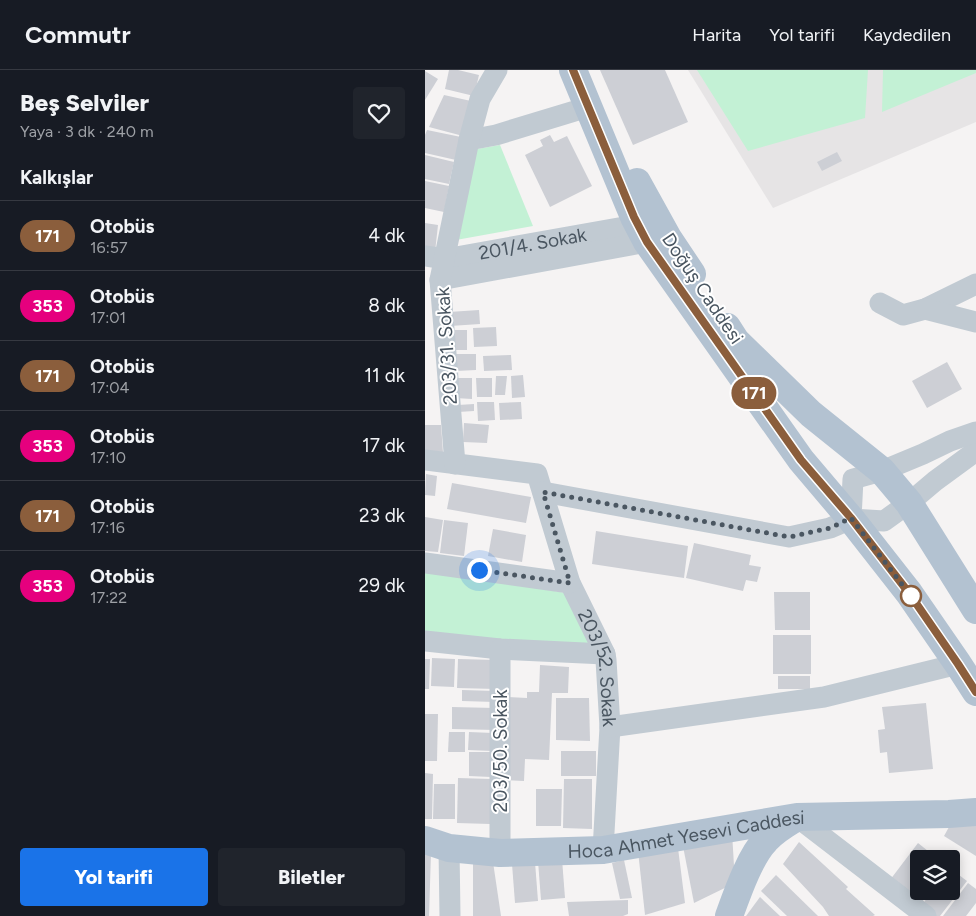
<!DOCTYPE html>
<html lang="tr">
<head>
<meta charset="utf-8">
<style>
	:root { --surface:#171b24; --page:#20242c; --text:#f1f3f6; --muted:#9ea1a6; --line:#363941; --accent:#1a73e8 }
	body { margin:0; font-family:Figtree,sans-serif; background:var(--page); color:var(--text); height:100vh; display:flex; flex-direction:column; font-size:19px; white-space:nowrap }
	* { box-sizing:border-box; margin:0 }
	p { font-size:16px; color:var(--muted) }
	.icon { flex:none; width:28px; height:28px; fill:none; stroke:currentColor; stroke-width:2; stroke-linecap:round; stroke-linejoin:round }
	.map { position:relative; flex:1; overflow:hidden }
	.details { display:flex; flex-direction:column; background:var(--surface); width:425px }
	.details>* { flex:none }
	.badge { padding:0 10px; border-radius:16px; font-size:18px; line-height:32px }
	.controls { position:absolute; left:485px; top:780px; display:grid; gap:10px }
	.controls a { display:grid; place-items:center; width:50px; height:50px; border-radius:5px; background:var(--surface); box-shadow:0 2px 12px #0003; font-size:25px }
	.you { position:absolute; width:25px; height:25px; margin:-12px; border:4px solid #fff; border-radius:50%; background:#1a73e8; box-shadow:0 0 0 8px #1a73e833 }
	.map>.badge { position:absolute; translate:-50% -50%; box-shadow:0 0 0 2px #fff }
	h2 { padding:0 20px; font-size:19px; line-height:45px }
	.round { display:grid; place-items:center; flex:none; width:52px; height:52px; border-radius:5px; background:var(--page) }
	.head { display:flex; align-items:center; justify-content:space-between; height:85px; padding:0 20px }
	h1 { font-size:24px; font-weight:800; line-height:38px }
	.button { display:flex; gap:10px; margin-top:auto; padding:10px 20px }
	.button a { flex:1; height:58px; border-radius:5px; background:var(--accent); color:#fff; font-size:20px; font-weight:800; line-height:58px; text-align:center }
	.button a+a { background:var(--page); color:var(--text) }
	ul { padding:0; list-style:none }
	li { display:flex; align-items:center; gap:15px; height:70px; padding:0 20px; border-top:1px solid var(--line) }
	li div { flex:1 }
	li b { display:block; font-size:19px }
	li em { font-style:normal }
	li .badge { min-width:55px; font-weight:700; text-align:center }
	header { display:flex; align-items:center; gap:30px; box-sizing:border-box; height:70px; padding:0 25px; background:var(--surface); border-bottom:1px solid var(--line) }
	header strong { font-size:24px }
	nav { display:flex; gap:28px; margin-inline-start:auto; font-size:18px }
	main { display:flex; flex:1; min-height:0 }
	.map>svg:first-child { display:block }
	.education { fill:#e6e4e5 }
	.green { fill:#c3f1d5 }
	.building { fill:#cdcfd5 }
	.lines { fill:none; stroke-linecap:round; stroke-linejoin:round }
	.minor { stroke:#c1cad2; stroke-width:21 }
	.major { stroke:#b3c2d1; stroke-width:28 }
	.line-casing { stroke:#fff; stroke-width:11 }
	.line { stroke:#8b5e3c; stroke-width:8 }
	.walk { stroke:#4a5661; stroke-width:5; stroke-dasharray:0 9 }
	.stop-dot { fill:#fff; stroke:#8b5e3c; stroke-width:2.5 }
	.labels { text-anchor:middle; stroke-width:4; stroke-linejoin:round; paint-order:stroke }
	.street-label { font-size:19px; fill:#4a5661; stroke:#fff }
</style>
</head>
<body>
<header>
<strong>Commutr</strong>
<nav><a>Harita</a><a>Yol tarifi</a><a>Kaydedilen</a></nav>
</header>
<main>
<section class="details">
<div class="head"><div><h1>Beş Selviler</h1><p>Yaya · 3 dk · 240 m</p></div><a class="round"><svg class="icon" aria-label="heart" viewBox="0 0 24 24"><path d="M12 20l-8-8c-3-5 5-10 8-4 3-6 11-1 8 4z"/></svg></a></div>
<h2>Kalkışlar</h2>
<ul>
<li><span class="badge" style="background:#8b5e3c;color:#fff">171</span><div><b>Otobüs</b><p>16:57</p></div><em>4 dk</em></li>
<li><span class="badge" style="background:#e6007e;color:#fff">353</span><div><b>Otobüs</b><p>17:01</p></div><em>8 dk</em></li>
<li><span class="badge" style="background:#8b5e3c;color:#fff">171</span><div><b>Otobüs</b><p>17:04</p></div><em>11 dk</em></li>
<li><span class="badge" style="background:#e6007e;color:#fff">353</span><div><b>Otobüs</b><p>17:10</p></div><em>17 dk</em></li>
<li><span class="badge" style="background:#8b5e3c;color:#fff">171</span><div><b>Otobüs</b><p>17:16</p></div><em>23 dk</em></li>
<li><span class="badge" style="background:#e6007e;color:#fff">353</span><div><b>Otobüs</b><p>17:22</p></div><em>29 dk</em></li>
</ul>
<div class="button"><a>Yol tarifi</a><a>Biletler</a></div>
</section>
<div class="map">
<svg width="551" height="846" viewBox="0 0 551 846">
	<rect width="100%" height="100%" fill="#f5f3f3"/>
	<polygon class="education" points="263,0 551,0 551,52 348,138"/>
	<g class="green">
		<polygon points="272,0 443,0 440,48 323,81"/>
		<polygon points="458,0 551,0 551,3 457,42"/>
		<polygon points="75,75 108,156 31,170 52,79"/>
		<polygon points="0,499 141,523 166,575 0,566"/>
	</g>
	<g class="building">
		<polygon points="24,0 33,0 54,5 49,26 20,19"/>
		<polygon points="175,0 240,0 263,52 208,75"/>
		<polygon points="0,1 13,9 0,30"/>
		<polygon points="19,25 46,31 38,66 4,57"/>
		<polygon points="2,60 36,67 31,90 0,83 0,65"/>
		<polygon points="125,65 129,72 142,66 167,116 125,137 100,85 118,76 115,70"/>
		<polygon points="412,82 417,91 397,101 392,92"/>
		<polygon points="0,85 29,92 24,114 0,109"/>
		<polygon points="0,111 24,116 19,142 0,138"/>
		<polygon points="0,153 13,155 10,182 0,181"/>
		<polygon points="54,240 55,254 25,256 24,242"/>
		<polygon points="71,257 72,276 49,277 48,258"/>
		<rect x="27" y="260" width="15" height="20"/>
		<polygon points="31,284 51,284 51,300 31,301"/>
		<polygon points="86,285 87,300 59,301 58,286"/>
		<polygon points="522,292 537,319 502,338 487,311"/>
		<polygon points="98,305 100,327 87,328 86,306"/>
		<polygon points="71,306 82,306 80,325 70,325"/>
		<polygon points="31,308 47,308 47,329 30,328"/>
		<polygon points="51,308 67,308 67,327 52,327"/>
		<polygon points="52,332 69,332 70,350 53,351"/>
		<polygon points="96,332 97,349 75,350 74,333"/>
		<polygon points="49,334 49,341 33,342 33,335"/>
		<polygon points="39,353 64,355 62,373 38,372"/>
		<polygon points="0,355 16,355 18,383 0,384"/>
		<polygon points="1,404 12,406 10,426 0,425"/>
		<polygon points="27,413 106,427 101,453 22,439"/>
		<polygon points="0,447 18,450 13,482 0,481"/>
		<polygon points="19,450 43,453 39,486 15,483"/>
		<polygon points="68,459 101,465 97,492 63,486"/>
		<polygon points="171,461 263,476 259,508 167,494"/>
		<polygon points="269,473 326,485 324,495 336,497 332,512 321,510 318,521 261,508"/>
		<polygon points="349,522 385,522 385,560 350,560"/>
		<rect x="348" y="565" width="38" height="39"/>
		<polygon points="7,588 30,589 29,617 6,616"/>
		<polygon points="0,589 5,589 4,619 0,619"/>
		<polygon points="33,589 71,590 71,619 32,618"/>
		<polygon points="115,595 144,597 143,623 127,623 124,690 100,689 99,711 77,710 81,627 102,628 102,622 114,622"/>
		<rect x="353" y="606" width="32" height="13"/>
		<polygon points="37,620 70,621 70,632 37,631"/>
		<polygon points="131,628 164,628 165,671 131,670"/>
		<polygon points="501,633 508,699 464,703 462,682 455,683 453,660 460,659 457,637"/>
		<polygon points="27,637 70,638 70,660 27,659"/>
		<polygon points="0,644 13,644 12,691 0,691"/>
		<polygon points="24,662 40,662 40,682 23,682"/>
		<polygon points="44,662 68,663 68,681 43,680"/>
		<rect x="136" y="681" width="35" height="25"/>
		<polygon points="44,682 66,682 66,707 44,706"/>
		<polygon points="0,703 8,704 7,749 0,749"/>
		<polygon points="33,708 66,709 65,754 32,753"/>
		<polygon points="139,709 167,709 167,759 138,758"/>
		<polygon points="9,714 30,714 30,749 8,749"/>
		<polygon points="111,719 137,719 136,756 111,756"/>
		<polygon points="551,755 551,786 519,766 524,757"/>
		<polygon points="307,762 310,813 269,833 257,771"/>
		<polygon points="374,772 423,817 421,819 450,845 448,846 404,846 398,837 358,794"/>
		<polygon points="493,773 513,789 494,789 494,821 505,821 496,833 465,810"/>
		<polygon points="253,778 260,833 220,845 213,781"/>
		<polygon points="0,782 6,783 4,846 0,846"/>
		<polygon points="137,789 140,828 116,830 113,791"/>
		<polygon points="199,790 207,828 195,829 187,793"/>
		<polygon points="48,792 68,792 76,846 48,846"/>
		<polygon points="110,792 113,831 90,833 87,794"/>
		<polygon points="526,799 542,811 515,846 506,846 495,838 507,821 526,821"/>
		<polygon points="351,805 393,846 362,846 336,821"/>
		<polygon points="543,813 551,819 551,833 541,846 518,846"/>
		<polygon points="335,827 355,846 321,846"/>
		<polygon points="203,830 203,844 198,846 144,846 142,832"/>
	</g>
	<g class="lines">
		<g class="minor">
			<polyline points="44,70 71,65 163,37"/>
			<path id="s1" d="M0 186 20 189 199 157 209 147"/>
			<polyline points="15,210 222,172"/>
			<polyline points="455,233 478,245 500,239 551,214"/>
			<polyline points="500,239 551,252"/>
			<path id="s2" d="M0 390 112 404 145 513 180 584 181 590 185 657 178 780"/>
			<polyline points="30,394 15,210 44,70 55,29 72,0"/>
			<polyline points="118,422 364,467 405,458 426,449 459,451 484,433 510,411 551,381"/>
			<polyline points="426,449 428,409 457,401 498,384 525,371 551,362"/>
			<polyline points="0,493 145,513"/>
			<polyline points="0,571 75,579 180,584"/>
			<polyline points="75,579 75,783"/>
			<polyline points="185,657 399,627 533,594"/>
			<polyline points="372,747 501,846"/>
			<polyline points="24,778 25,846"/>
		</g>
		<g class="major">
			<polyline points="148,0 209,147 222,172 376,390 426,449 484,523 533,594 551,622"/>
			<polyline points="212,112 243,168 267,204"/>
			<polyline points="302,257 311,271 386,344 457,401 484,433 551,540"/>
			<path id="s3" d="M0 770 24 778 75 783 178 780 372 747 524 744 551 742"/>
			<path d="M304 846C312 824 325 786 341 770 349 761 359 755 369 749"/>
		</g>
	</g>
	<g class="lines">
		<defs>
			<polyline id="line" points="148,0 209,147 222,172 376,390 426,448 484,523 533,594 551,622"/>
		</defs>
		<use href="#line" class="line-casing"/>
		<use href="#line" class="line"/>
		<polyline class="walk" points="54,500 145,513 118,422 364,467 405,458 426,448 486,526"/>
	</g>
	<circle class="stop-dot" cx="486" cy="526" r="10"/>
	<g class="labels">
		<g class="street-label">
			<text dy="7" stroke="none"><textPath href="#s1" startOffset="109">201/4. Sokak</textPath></text>
			<text transform="translate(278 218) rotate(56)" y="7">Doğuş Caddesi</text>
			<text transform="translate(21 276) rotate(-94)" y="7">203/31. Sokak</text>
			<text dy="7" stroke="none"><textPath href="#s2" startOffset="318">203/52. Sokak</textPath></text>
			<text transform="translate(75 681) rotate(-90)" y="7">203/50. Sokak</text>
			<text dy="7" stroke="none"><textPath href="#s3" startOffset="264">Hoca Ahmet Yesevi Caddesi</textPath></text>
		</g>
	</g>
</svg>
<div class="controls">
<a><svg class="icon" aria-label="layers" viewBox="0 0 24 24"><path d="M12 4l9 5-9 5-9-5zM3 14l9 5 9-5"/></svg></a>
</div>
<div class="you" style="left:54px;top:500px"></div>
<b class="badge" style="left:329px;top:323px;background:#8b5e3c;color:#fff">171</b>
</div>
</main>
</body>
</html>
